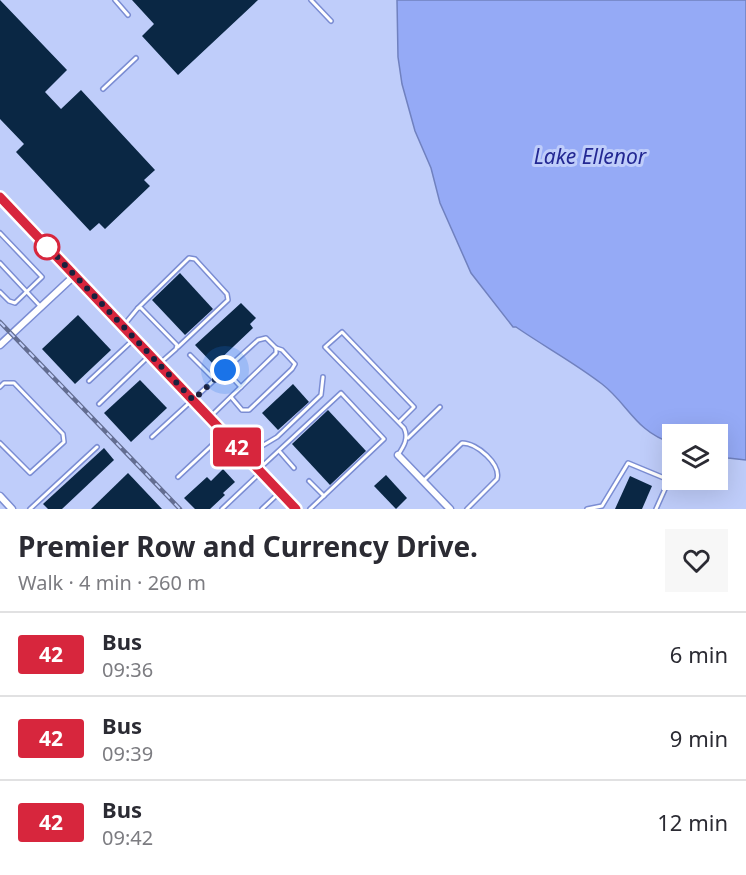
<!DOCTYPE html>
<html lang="en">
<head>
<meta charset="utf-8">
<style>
	:root { --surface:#fff; --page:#f7f7f7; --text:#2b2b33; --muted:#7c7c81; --line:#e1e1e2 }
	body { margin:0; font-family:"Noto Sans",sans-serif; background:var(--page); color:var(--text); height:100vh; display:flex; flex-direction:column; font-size:22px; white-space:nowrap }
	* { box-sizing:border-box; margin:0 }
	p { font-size:20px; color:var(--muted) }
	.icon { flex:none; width:33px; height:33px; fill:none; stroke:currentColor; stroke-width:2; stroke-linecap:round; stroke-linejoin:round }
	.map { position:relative; height:509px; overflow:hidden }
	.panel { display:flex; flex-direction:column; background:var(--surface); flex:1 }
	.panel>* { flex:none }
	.badge { padding:0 12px; border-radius:4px; font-size:21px; line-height:39px }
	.tools { position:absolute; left:662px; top:424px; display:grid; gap:12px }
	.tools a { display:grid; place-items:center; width:66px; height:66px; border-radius:0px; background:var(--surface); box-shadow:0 6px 24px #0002; font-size:30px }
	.you { position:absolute; width:30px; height:30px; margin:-15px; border:4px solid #fff; border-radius:50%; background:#1a73e8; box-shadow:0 0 0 9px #1a73e833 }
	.map>.badge { position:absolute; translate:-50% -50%; box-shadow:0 0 0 3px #fff }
	.round { display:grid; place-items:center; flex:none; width:63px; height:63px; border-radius:0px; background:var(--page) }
	.summary { display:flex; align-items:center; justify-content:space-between; height:102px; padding:0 18px }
	h1 { font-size:28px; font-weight:700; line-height:45px }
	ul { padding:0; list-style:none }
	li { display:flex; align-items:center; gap:18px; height:84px; padding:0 18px; border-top:2px solid var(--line) }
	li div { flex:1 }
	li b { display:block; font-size:22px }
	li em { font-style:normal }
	li .badge { min-width:66px; font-weight:700; text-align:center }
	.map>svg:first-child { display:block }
	.water { fill:#95aaf6; stroke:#7081bf; stroke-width:1.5 }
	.building { fill:#0a2744 }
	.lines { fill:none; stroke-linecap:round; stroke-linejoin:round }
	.service-casing { stroke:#7b8dd3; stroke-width:6 }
	.minor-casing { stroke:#7b8dd3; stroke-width:9 }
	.tertiary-casing { stroke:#7b8dd3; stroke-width:10 }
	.service { stroke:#fff; stroke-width:3 }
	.minor { stroke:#fff; stroke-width:6 }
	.tertiary { stroke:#fff; stroke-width:8 }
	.rail-casing { stroke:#636d91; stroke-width:4.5 }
	.rail { stroke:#bfcdfa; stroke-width:2; stroke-dasharray:7; stroke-linecap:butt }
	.line-casing { stroke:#fff; stroke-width:14 }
	.line { stroke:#d7263d; stroke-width:9 }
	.walk { stroke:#1b223e; stroke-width:6; stroke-dasharray:0 10.8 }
	.stop-dot { fill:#fff; stroke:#d7263d; stroke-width:3 }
	.labels { text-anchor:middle; stroke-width:6; stroke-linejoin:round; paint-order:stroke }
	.water-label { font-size:21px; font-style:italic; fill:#232893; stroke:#bfcdfa }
</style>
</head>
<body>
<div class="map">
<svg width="746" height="509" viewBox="0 0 746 509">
	<rect width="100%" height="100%" fill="#bfcdfa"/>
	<path class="water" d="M397 0H746V460L728 458 717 453V435H672V443C636 432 628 404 602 384 575 363 545 347 516 327H513L471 273 440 203 431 168 415 131 402 84 398 57Z"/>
	<g class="building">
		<polygon points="0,0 67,70 45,92 61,109 81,90 155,170 144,180 150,186 105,229 99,223 90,231 16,152 24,144 0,119"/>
		<polygon points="132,0 258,0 178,75 142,36 154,24"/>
		<polygon points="180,273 213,309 185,335 152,300"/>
		<polygon points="241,303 256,318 250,324 253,328 214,365 195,345"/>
		<polygon points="78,315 111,350 75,384 42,349"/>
		<polygon points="140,380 167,408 131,442 104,413"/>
		<polygon points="293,384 309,402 278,430 262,413"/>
		<polygon points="328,410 366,451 330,485 292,444"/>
		<polygon points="104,448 114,460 62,509 48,509 43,504"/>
		<polygon points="223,469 235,482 223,493 225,495 210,509 195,509 184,498 207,477 211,481"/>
		<polygon points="128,473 162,509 91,509"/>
		<polygon points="386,475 407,498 396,509 374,486"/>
		<polygon points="630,476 652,486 642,509 615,509"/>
	</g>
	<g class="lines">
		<defs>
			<g id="service">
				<polyline points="115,0 128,15"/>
				<polyline points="311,0 331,21"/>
				<polyline points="103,89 136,58"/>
				<polyline points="0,233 42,277 15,303 9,301 0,292"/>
				<polyline points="0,263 41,307"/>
				<polyline points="138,308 189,258 195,259 227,294 228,300 178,347"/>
				<polyline points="124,325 138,308 141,308 177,345 176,349 159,364"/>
				<polyline points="190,355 215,380"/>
				<polyline points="225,370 241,387"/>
				<polyline points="89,381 133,340"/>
				<polyline points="0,387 4,383 14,383 63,434 64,442 30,473 0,443"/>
				<polyline points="231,397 242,410 249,410 292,369 295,364 282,350 276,348"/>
				<polyline points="99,404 149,356"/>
				<polyline points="152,437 258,340 266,338 276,348 276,353 211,416"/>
				<polyline points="408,438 440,407"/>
				<polyline points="280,452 294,468"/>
				<polyline points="247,455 277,437 321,395 323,377"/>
				<path d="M398 455C404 446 409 438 404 428L325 347 342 332 414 407 399 422"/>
				<polyline points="260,468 341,393 384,439 310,509"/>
				<polyline points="178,477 223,435"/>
				<polyline points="309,481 324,496"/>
				<path d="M423 481 462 443C477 443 501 464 497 479L467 509"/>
				<polyline points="30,509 97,447"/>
				<polyline points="222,509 260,473"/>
				<polyline points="262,509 279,493"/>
				<polyline points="587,509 602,506 628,463 669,480 656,509"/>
			</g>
			<g id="minor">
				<polyline points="0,345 74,276"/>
				<polyline points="398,455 450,509"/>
				<polyline points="0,496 12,509"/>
			</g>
			<polyline id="tertiary" points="0,197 296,509"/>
		</defs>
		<use href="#service" class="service-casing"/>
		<use href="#minor" class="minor-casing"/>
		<use href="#tertiary" class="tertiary-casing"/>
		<use href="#service" class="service"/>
		<use href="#minor" class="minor"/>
		<use href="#tertiary" class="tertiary"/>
		<defs>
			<polyline id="rail" points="0,322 180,509"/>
		</defs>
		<use href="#rail" class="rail-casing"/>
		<use href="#rail" class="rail"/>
	</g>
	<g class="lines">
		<defs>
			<polyline id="line" points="0,197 296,509"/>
		</defs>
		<use href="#line" class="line-casing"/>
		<use href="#line" class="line"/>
		<polyline class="walk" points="47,247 45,244 193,400 225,370"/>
	</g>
	<circle class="stop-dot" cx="47" cy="247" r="12"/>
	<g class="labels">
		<g class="water-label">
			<text x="590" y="164">Lake Ellenor</text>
		</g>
	</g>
</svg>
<div class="tools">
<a><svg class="icon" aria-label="layers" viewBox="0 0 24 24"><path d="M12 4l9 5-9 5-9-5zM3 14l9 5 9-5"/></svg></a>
</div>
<div class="you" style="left:225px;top:370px"></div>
<b class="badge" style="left:237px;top:447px;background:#d7263d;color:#fff">42</b>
</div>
<section class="panel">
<div class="summary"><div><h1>Premier Row and Currency Drive.</h1><p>Walk · 4 min · 260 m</p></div><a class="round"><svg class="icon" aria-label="heart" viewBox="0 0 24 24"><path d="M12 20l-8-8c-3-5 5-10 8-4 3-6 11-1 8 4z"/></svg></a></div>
<ul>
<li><span class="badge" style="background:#d7263d;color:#fff">42</span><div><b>Bus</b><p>09:36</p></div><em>6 min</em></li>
<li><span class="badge" style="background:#d7263d;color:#fff">42</span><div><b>Bus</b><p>09:39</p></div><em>9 min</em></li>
<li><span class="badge" style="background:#d7263d;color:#fff">42</span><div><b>Bus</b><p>09:42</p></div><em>12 min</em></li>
</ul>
</section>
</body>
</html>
